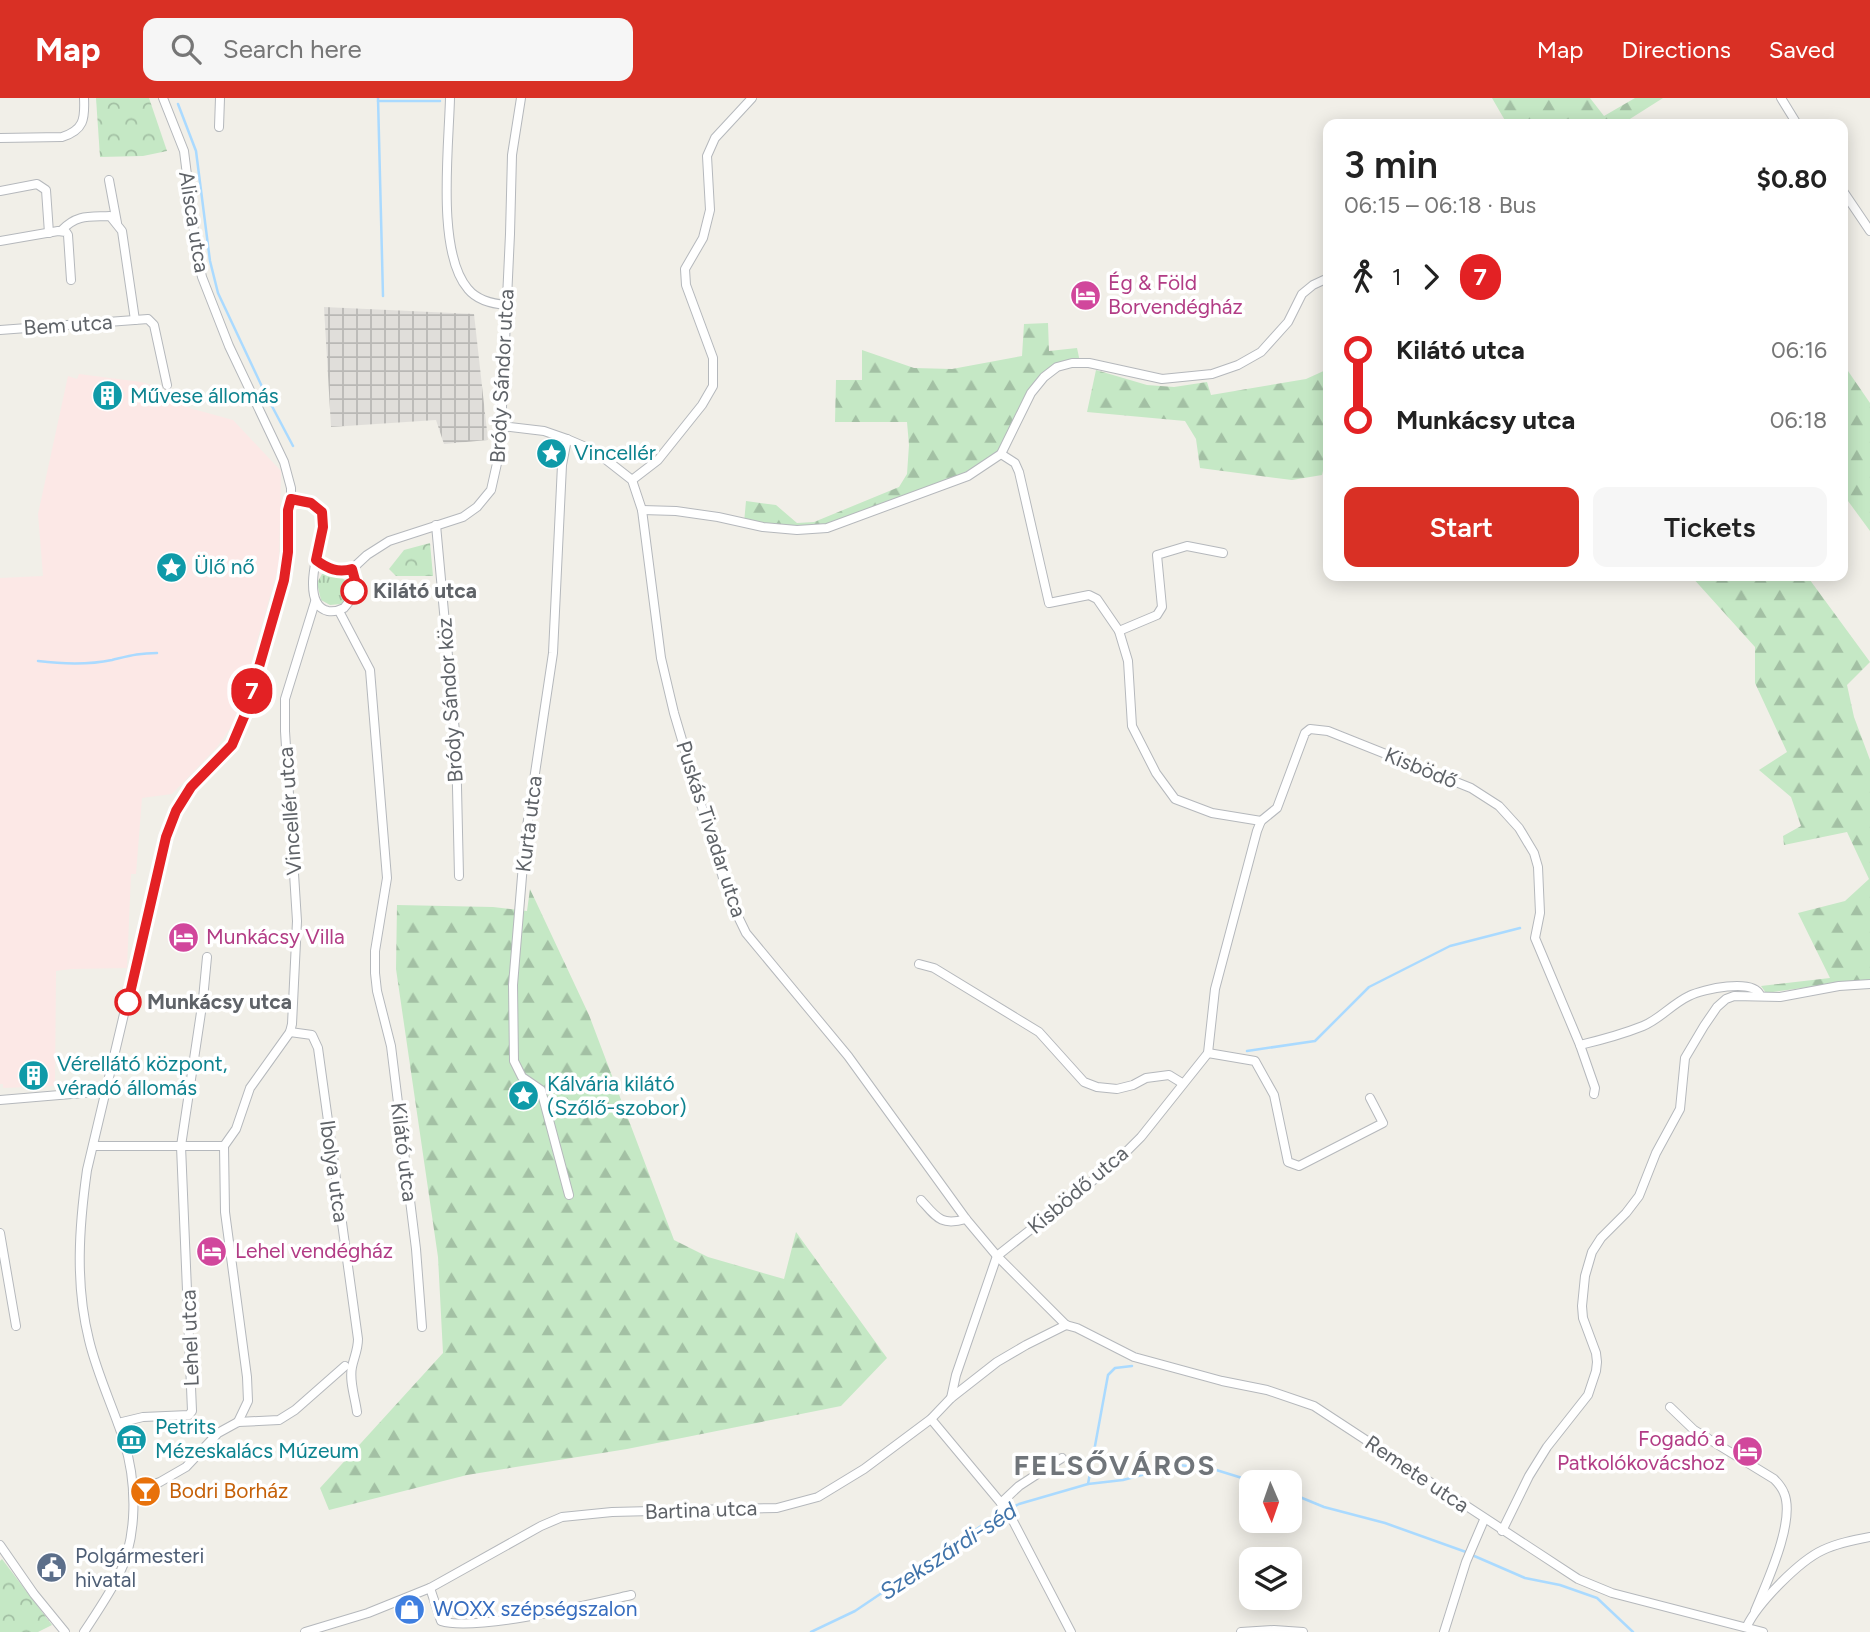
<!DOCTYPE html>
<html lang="en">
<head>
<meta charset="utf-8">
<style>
	:root { --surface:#fff; --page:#f6f6f6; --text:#222; --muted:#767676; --accent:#d93025 }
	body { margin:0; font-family:Figtree,sans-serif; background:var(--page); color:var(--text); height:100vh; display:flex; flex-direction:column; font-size:26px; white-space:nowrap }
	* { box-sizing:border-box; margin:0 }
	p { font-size:23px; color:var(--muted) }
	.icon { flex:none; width:38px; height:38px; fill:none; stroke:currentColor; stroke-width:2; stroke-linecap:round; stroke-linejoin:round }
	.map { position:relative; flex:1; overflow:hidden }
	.drawer { position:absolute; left:1323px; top:21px; width:525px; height:462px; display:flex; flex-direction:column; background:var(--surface); border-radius:14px; box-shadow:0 4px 18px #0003 }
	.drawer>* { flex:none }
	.badge { padding:0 14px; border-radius:23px; font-size:24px; line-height:46px }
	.needle { width:46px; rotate:178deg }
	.controls { position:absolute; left:1239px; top:1372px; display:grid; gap:14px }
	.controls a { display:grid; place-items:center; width:63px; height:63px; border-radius:14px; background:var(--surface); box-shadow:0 4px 18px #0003; font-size:35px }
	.map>.badge { position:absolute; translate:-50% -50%; box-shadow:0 0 0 4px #fff }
	.legs { display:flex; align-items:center; gap:10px; height:77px; padding:0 21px; font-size:23px }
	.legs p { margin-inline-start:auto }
	.head { display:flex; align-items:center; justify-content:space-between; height:119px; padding:0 21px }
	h1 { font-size:38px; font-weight:600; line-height:52px }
	.primary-button { display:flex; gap:14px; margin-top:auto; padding:14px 21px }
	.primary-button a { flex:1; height:80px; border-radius:14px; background:var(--accent); color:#fff; font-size:28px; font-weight:600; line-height:80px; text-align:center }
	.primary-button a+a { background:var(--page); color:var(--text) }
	ul { padding:0 21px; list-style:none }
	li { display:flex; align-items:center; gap:24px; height:70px; font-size:26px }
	li i { display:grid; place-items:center; width:10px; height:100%; margin:0 9px; background:currentColor }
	li i::after { content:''; width:18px; height:18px; margin:-9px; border:5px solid; border-radius:50%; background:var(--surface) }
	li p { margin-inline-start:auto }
	li:first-child i { background:linear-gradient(#0000 50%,currentColor 0) }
	li:last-child i { background:linear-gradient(currentColor 50%,#0000 0) }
	header { display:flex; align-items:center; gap:42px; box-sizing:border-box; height:98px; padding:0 35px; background:var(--accent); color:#fff }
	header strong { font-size:33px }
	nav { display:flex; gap:38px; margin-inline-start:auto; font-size:24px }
	.search { width:490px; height:63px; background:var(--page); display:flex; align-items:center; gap:18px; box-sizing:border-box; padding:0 24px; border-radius:14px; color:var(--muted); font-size:26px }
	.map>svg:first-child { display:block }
	.industrial { fill:url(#industrial-grid) }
	.medical { fill:#fce8e6 }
	.grass { fill:url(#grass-tufts) }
	.forest { fill:url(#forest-firs) }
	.park { fill:url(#park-crowns) }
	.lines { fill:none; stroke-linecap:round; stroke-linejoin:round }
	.stream { stroke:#aadaff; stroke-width:2.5 }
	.minor-casing { stroke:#b5b8bc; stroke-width:10 }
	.minor { stroke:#fff; stroke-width:8 }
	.line-1-casing { stroke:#fff; stroke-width:16 }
	.line-1 { stroke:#e32124; stroke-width:10 }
	.stop-1-dot { fill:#fff; stroke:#e32124; stroke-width:3.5 }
	.labels { text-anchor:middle; stroke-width:7; stroke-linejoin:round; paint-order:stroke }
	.street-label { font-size:21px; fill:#5f6368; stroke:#fff }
	.hotel-label { font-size:21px; fill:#b23c85; stroke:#fff; text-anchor:start }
	.culture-label { font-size:21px; fill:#0d838f; stroke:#fff; text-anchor:start }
	.stop-label { font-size:21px; font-weight:bold; fill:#5f6368; stroke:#fff; text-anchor:start }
	.food-label { font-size:21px; fill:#c56008; stroke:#fff; text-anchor:start }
	.service-label { font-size:21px; fill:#4e5e75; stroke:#fff; text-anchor:start }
	.shop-label { font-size:21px; fill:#366cbe; stroke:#fff; text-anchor:start }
	.water-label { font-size:23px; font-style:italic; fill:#4174aa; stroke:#fff }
	.district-label { font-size:28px; font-weight:bold; letter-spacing:2px; fill:#70757a; stroke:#fff }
</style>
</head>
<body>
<header>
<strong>Map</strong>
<div class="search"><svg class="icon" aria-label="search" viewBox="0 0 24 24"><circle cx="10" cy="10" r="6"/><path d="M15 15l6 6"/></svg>Search here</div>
<nav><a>Map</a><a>Directions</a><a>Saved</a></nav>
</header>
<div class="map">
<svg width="1870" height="1534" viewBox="0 0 1870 1534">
	<defs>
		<pattern id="industrial-grid" width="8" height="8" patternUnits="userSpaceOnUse" patternTransform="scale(1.75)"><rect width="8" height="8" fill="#e0deda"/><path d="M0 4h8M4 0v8" fill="none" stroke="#b9b8b5"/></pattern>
		<pattern id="grass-tufts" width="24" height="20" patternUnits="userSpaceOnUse" patternTransform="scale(1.75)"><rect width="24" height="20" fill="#c5e8c5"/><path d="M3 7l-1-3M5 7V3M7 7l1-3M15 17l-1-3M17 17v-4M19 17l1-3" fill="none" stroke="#a3c0a4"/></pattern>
		<pattern id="forest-firs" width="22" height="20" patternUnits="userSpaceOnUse" patternTransform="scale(1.75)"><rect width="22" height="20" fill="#c5e8c5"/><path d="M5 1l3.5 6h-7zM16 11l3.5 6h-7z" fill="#a3c0a4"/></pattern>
		<pattern id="park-crowns" width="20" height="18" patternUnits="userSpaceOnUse" patternTransform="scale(1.75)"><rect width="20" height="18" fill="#c5e8c5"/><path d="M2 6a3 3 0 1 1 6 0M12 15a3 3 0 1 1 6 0" fill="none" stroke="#a3c0a4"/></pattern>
	</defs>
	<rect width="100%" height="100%" fill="#f1efe8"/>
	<polygon class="industrial" points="324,209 474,216 488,342 444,346 436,322 331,329"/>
	<polygon class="medical" points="79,276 141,284 158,289 156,295 193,311 233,322 281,373 279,467 233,626 217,649 172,696 142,700 136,776 131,776 127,870 71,871 56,873 55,988 3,990 3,986 0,986 0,480 43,478 38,416 68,278 77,281"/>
	<polygon class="grass" points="327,475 341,479 348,485 349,496 341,506 330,507 321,502 317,485 322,476"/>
	<g class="forest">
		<polygon points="1492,0 1590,0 1604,18 1635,0 1663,0 1622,26 1507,26"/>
		<polygon points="1048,225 1049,253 1077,250 1080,264 1072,265 1044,279 1001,356 968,378 827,430 744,425 746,403 776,407 797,425 814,424 899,389 907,376 909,347 907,324 835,324 836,282 862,282 862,252 914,270 952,271 1022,258 1024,226"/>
		<polygon points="1843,234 1847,239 1848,273 1870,305 1870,433 1848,403 1843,404"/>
		<polygon points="1328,271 1328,352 1322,377 1292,382 1200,370 1196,341 1185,323 1087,314 1096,272 1147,287 1174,289 1207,284 1211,297 1306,281"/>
		<polygon points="1691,478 1807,478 1870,564 1847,587 1854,619 1870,662 1870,886 1861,882 1766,895 1761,888 1830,880 1798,815 1845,803 1869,781 1847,734 1784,747 1783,738 1801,728 1791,699 1759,672 1787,654 1755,585 1755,549"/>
		<polygon points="530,791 589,917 674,1142 708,1159 784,1181 796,1134 887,1260 841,1308 627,1351 467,1377 329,1412 320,1390 443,1255 438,1159 396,871 397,807 493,809 527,813"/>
	</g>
	<g class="park">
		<polygon points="96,0 149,0 167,53 143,58 100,59"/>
		<polygon points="430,445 433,478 396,478 389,471 404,452"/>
		<polygon points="2,1461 52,1527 38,1534 0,1534 0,1463"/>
	</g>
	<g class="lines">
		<g class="stream">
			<polyline points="378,0 383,198"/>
			<polyline points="378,3 440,3"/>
			<polyline points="178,6 196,53 210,163 218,195 265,295 293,348"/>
			<path d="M38 563C62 566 88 567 112 562 129 558 139 555 157 555"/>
			<polyline points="1247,953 1315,943 1369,889 1450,848 1520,830"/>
			<polyline points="1088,1386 1108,1277 1115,1270 1132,1268"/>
			<polyline points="1290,1395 1324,1409 1385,1425 1466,1454"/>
			<polyline points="1472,1457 1525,1480 1560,1487 1597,1500 1633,1534"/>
			<polyline points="811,1534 855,1513 996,1418 1019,1406 1088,1386 1123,1382 1179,1367 1213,1371 1255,1384"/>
		</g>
		<defs>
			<g id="minor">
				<path d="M450 0C449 48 436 154 468 191 477 202 493 206 507 207"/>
				<polyline points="1781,0 1797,26"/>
				<polyline points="219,29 220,0"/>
				<path d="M0 40 62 39C84 32 85 21 84 0"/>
				<polyline points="109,82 117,125"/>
				<polyline points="0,93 37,86 46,92 49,135"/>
				<polyline points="1843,93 1870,133"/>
				<path d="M62 132C77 116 90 119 110 118L122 133 135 222"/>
				<polyline points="0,143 58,133 66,134 68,137 71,182"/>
				<polyline points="0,232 148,221 154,227 167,287"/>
				<polyline points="501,328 544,333 567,341 595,353 632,382 642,412 661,560 674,615 729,800 746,835 848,958 966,1121 997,1158 1066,1227"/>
				<polyline points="567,341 562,367 553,555 525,742 513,887 514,963 522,979 541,992 569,1097"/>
				<polyline points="1001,356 1015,365 1019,374 1049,505 1089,497 1097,501 1119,533 1128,563 1132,628 1156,675 1175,701 1212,715 1261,723"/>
				<polyline points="632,382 658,362 702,307 713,288 713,260 686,187 685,171 703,140 710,112 707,58 715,40 752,0"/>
				<path d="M291 401 311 405 322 414C323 420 324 425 323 431 319 449 300 507 328 513 334 514 338 513 344 510 355 499 356 486 352 471 338 475 328 471 316 462"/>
				<polyline points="642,412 676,413 718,419 763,429 797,432 827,430 968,378 1001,356 1031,295 1044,279 1057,269 1072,265 1089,265 1162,281 1212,276 1238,267 1261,254 1288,224 1302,196 1313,187 1328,180"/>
				<polyline points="436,427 456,645 459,778"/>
				<polyline points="352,471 367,457 389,443 463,419 477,409 491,392 500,352 510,136 512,57 521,0"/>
				<polyline points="339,513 370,572 387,780 375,853 375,875 377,893 391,948 416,1151 422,1229"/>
				<polyline points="1119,533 1157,517 1162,509 1157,457 1187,448 1223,455"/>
				<polyline points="919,866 934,870 1039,934 1084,984 1097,989 1117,991 1133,987 1146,980 1169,977 1182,985"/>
				<path d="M290 934 312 937 318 950 358 1241C358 1252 354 1259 352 1269 349 1283 355 1299 357 1314"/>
				<path d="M1580 947C1601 942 1623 936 1643 928 1660 921 1672 906 1689 898 1703 891 1753 880 1760 897"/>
				<polyline points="1208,955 1255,963 1274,997 1288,1064 1299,1068 1383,1025 1370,1000"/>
				<polyline points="0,1002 107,993"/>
				<polyline points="93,1048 181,1048 203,901 207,859"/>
				<path d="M921 1102C937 1120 941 1128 966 1121"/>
				<polyline points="0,1135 16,1228"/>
				<polyline points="1066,1227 1077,1230 1134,1259 1222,1283 1267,1292 1314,1308 1578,1481 1612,1495 1763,1534"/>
				<polyline points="951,1300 956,1277 997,1158 1115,1065 1141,1039 1208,955 1215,891 1257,733 1261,723 1277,710 1305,635 1310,631 1328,633 1471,690 1499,708 1519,730 1534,755 1538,769 1540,815 1535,840 1580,947 1595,990 1594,996"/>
				<path d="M1670 1309 1694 1332 1774 1381C1778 1385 1782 1390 1784 1395 1796 1423 1766 1486 1755 1513"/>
				<polyline points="931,1321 1001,1405 1013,1423 1071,1534"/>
				<polyline points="238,1324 248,1303 247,1279 225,1114 224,1048 236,1031 250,990 290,934 292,926 297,823 285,633 285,601 315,504"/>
				<polyline points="118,1325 143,1319 189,1317 192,1313 181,1048 224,1048"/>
				<polyline points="133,1394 160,1384 186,1369 218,1335 238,1324 279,1322 295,1312 345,1268"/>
				<polyline points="1001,1405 1019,1388 1062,1360"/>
				<polyline points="1502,1433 1529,1378 1547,1349 1588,1297 1596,1273 1597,1264 1596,1255 1583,1220 1582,1208 1585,1178 1592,1154 1601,1140 1626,1115 1639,1098 1656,1055 1680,1011 1685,960 1704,928 1717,909 1726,901 1734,898 1780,899 1839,888 1870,886"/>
				<polyline points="0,1447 34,1496 65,1534"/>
				<path d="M430 1490 441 1523C475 1534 591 1506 631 1497"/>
				<path d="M1747 1528C1758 1505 1799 1463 1823 1452 1838 1445 1854 1442 1870 1439"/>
				<path d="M84 1534C96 1516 108 1498 118 1479 138 1439 137 1385 124 1343 113 1309 97 1276 89 1242 75 1186 79 1129 87 1072L166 739 176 713 191 689 232 647 246 614 284 483 288 454V413L291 401V390L284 364 229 248 202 179 197 157 184 53 163 0"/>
				<polyline points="305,1534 368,1515 430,1490 541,1428 562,1419 612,1414 777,1410 818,1399 864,1371 931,1321 951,1300 997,1264 1026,1247 1066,1227"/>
				<polyline points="1241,1534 1274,1532 1303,1534"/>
				<polyline points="1444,1534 1466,1464 1484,1422"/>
			</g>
		</defs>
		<use href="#minor" class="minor-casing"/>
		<use href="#minor" class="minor"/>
	</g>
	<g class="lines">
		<defs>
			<path id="line-1" d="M128 904 166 739 176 713 191 689 232 647 246 614 284 482 288 454V412L291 401 311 405 322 414 323 429 316 462C328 471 338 475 352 471L355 482 354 493"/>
		</defs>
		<use href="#line-1" class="line-1-casing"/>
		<use href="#line-1" class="line-1"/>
	</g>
	<defs>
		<symbol id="hotel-disc" viewBox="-11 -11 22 22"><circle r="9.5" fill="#d1479c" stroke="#fff"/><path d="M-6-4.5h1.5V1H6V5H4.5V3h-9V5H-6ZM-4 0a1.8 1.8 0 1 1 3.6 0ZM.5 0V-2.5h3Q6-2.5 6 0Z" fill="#fff"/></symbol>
		<symbol id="building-disc" viewBox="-11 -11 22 22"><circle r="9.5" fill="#0f9aa8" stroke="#fff"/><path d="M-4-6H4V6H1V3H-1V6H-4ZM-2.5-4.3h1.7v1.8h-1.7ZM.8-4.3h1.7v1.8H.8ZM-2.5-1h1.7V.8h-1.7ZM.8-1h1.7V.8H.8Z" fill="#fff"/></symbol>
		<symbol id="sight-disc" viewBox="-11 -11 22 22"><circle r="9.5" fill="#0f9aa8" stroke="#fff"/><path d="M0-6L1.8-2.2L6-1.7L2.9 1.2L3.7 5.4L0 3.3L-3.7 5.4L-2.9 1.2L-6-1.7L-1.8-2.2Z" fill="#fff"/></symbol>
		<symbol id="museum-disc" viewBox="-11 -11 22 22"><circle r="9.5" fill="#0f9aa8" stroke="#fff"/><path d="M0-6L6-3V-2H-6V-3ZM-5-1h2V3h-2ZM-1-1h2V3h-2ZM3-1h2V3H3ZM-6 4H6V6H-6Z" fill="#fff"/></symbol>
		<symbol id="bar-disc" viewBox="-11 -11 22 22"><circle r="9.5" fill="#e8710a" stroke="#fff"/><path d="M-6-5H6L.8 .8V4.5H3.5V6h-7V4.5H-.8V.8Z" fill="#fff"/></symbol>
		<symbol id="civic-disc" viewBox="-11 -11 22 22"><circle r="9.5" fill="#5c6f8a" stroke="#fff"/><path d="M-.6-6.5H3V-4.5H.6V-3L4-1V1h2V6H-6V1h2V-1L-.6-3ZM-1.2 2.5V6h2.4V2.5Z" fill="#fff"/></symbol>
		<symbol id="shop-disc" viewBox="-11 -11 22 22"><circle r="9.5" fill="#3f7fe0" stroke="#fff"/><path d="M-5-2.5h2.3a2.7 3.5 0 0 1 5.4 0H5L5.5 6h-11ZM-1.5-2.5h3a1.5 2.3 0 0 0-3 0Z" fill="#fff"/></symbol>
	</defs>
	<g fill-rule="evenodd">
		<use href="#hotel-disc" x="1068" y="180" width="35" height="35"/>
		<use href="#building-disc" x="90" y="280" width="35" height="35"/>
		<use href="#sight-disc" x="534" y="338" width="35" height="35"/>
		<use href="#sight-disc" x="154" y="452" width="35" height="35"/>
		<use href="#hotel-disc" x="166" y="822" width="35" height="35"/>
		<use href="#building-disc" x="16" y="960" width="35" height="35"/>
		<use href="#sight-disc" x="506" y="980" width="35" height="35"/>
		<use href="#hotel-disc" x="194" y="1136" width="35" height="35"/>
		<use href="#museum-disc" x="114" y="1324" width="35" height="35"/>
		<use href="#hotel-disc" x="1730" y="1336" width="35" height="35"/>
		<use href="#bar-disc" x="128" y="1376" width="35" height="35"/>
		<use href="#civic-disc" x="34" y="1452" width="35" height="35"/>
		<use href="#shop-disc" x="392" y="1494" width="35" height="35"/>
	</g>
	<g class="stop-1-dot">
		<circle cx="354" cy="493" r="12"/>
		<circle cx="128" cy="904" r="12"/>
	</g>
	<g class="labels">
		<g class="street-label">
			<text transform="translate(194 124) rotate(81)" y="7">Alisca utca</text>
			<text transform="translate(68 227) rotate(-4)" y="7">Bem utca</text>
			<text transform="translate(502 278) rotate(-87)" y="7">Bródy Sándor utca</text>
			<text transform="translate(450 602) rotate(-94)" y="7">Bródy Sándor köz</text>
			<text transform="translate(1421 670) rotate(22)" y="7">Kisbödő</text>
			<text transform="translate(290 713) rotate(-94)" y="7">Vincellér utca</text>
			<text transform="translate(529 726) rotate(-83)" y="7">Kurta utca</text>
			<text transform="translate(711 731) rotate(72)" y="7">Puskás Tivadar utca</text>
			<text transform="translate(404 1054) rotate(83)" y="7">Kilátó utca</text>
			<text transform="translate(334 1073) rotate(82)" y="7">Ibolya utca</text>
			<text transform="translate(1078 1092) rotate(-40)" y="7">Kisbödő utca</text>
			<text transform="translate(190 1240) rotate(-92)" y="7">Lehel utca</text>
			<text transform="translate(1417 1376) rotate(34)" y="7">Remete utca</text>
			<text transform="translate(701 1412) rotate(-2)" y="7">Bartina utca</text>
		</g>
		<g class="hotel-label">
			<text x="1108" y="192">Ég &amp; Föld<tspan x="1108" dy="24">Borvendégház</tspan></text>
			<text x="206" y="846">Munkácsy Villa</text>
			<text x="235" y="1160">Lehel vendégház</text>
			<text x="1725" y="1348" text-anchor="end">Fogadó a<tspan x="1725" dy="24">Patkolókovácshoz</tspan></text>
		</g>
		<g class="culture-label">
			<text x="130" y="305">Művese állomás</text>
			<text x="574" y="362">Vincellér</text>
			<text x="194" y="476">Ülő nő</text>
			<text x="57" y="973">Vérellátó központ,<tspan x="57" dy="24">véradó állomás</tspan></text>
			<text x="547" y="993">Kálvária kilátó<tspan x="547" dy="24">(Szőlő-szobor)</tspan></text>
			<text x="155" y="1336">Petrits<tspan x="155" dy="24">Mézeskalács Múzeum</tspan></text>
		</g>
		<g class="stop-label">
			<text x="373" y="500">Kilátó utca</text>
			<text x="147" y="911">Munkácsy utca</text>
		</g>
		<g class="food-label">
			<text x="169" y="1400">Bodri Borház</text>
		</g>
		<g class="service-label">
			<text x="75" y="1465">Polgármesteri<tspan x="75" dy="24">hivatal</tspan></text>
		</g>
		<g class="shop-label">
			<text x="433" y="1518">WOXX szépségszalon</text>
		</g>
		<g class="water-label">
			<text transform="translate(948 1453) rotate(-33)" y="8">Szekszárdi-séd</text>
		</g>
		<g class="district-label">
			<text x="1115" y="1377">FELSŐVÁROS</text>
		</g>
	</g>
</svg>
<div class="controls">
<a><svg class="needle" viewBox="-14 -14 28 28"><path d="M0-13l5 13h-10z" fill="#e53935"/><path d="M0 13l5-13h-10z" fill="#767676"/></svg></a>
<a><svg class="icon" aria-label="layers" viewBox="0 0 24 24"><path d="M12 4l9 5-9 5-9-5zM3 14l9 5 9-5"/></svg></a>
</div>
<b class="badge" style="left:252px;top:593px;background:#e32124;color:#fff">7</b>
<section class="drawer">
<div class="head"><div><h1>3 min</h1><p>06:15 – 06:18 · Bus</p></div><b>$0.80</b></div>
<div class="legs"><svg class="icon" aria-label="walk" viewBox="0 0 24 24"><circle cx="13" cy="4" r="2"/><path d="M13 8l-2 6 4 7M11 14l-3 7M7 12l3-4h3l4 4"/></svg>1<svg class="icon" aria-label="forward" viewBox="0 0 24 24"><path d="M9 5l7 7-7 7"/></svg><b class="badge" style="background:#e32124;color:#fff">7</b></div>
<ul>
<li><i style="color:#e32124"></i><b>Kilátó utca</b><p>06:16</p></li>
<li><i style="color:#e32124"></i><b>Munkácsy utca</b><p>06:18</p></li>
</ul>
<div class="primary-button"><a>Start</a><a>Tickets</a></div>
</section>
</div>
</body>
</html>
